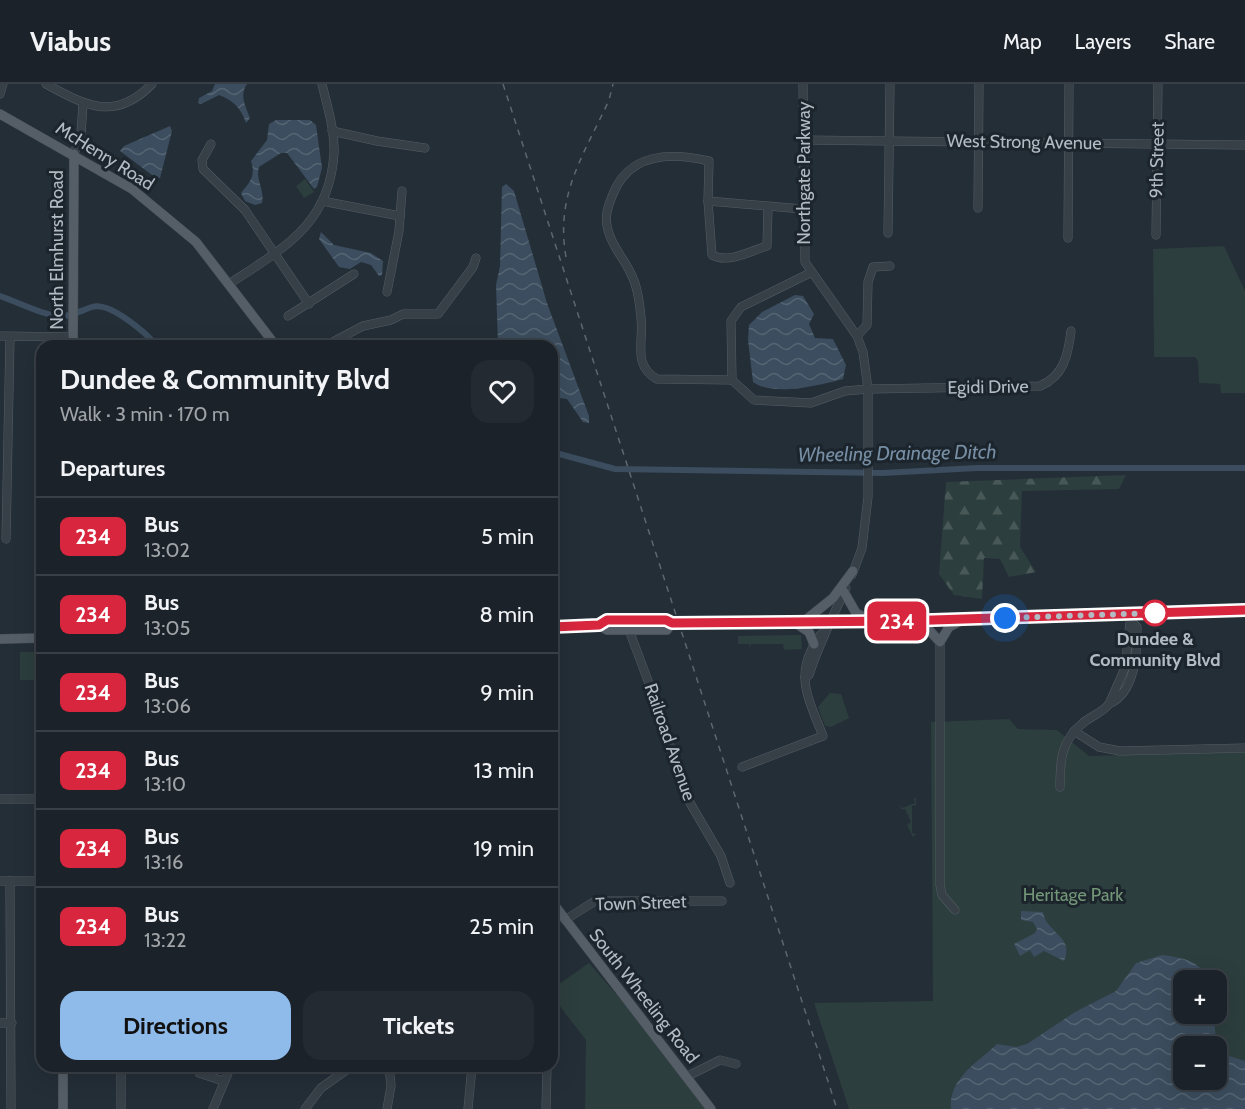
<!DOCTYPE html>
<html lang="en">
<head>
<meta charset="utf-8">
<style>
	:root { --surface:#1b2229; --page:#242a31; --text:#f1f3f6; --muted:#a0a4a8; --line:#393f46; --accent:#8fbbeb }
	body { margin:0; font-family:Cabin,sans-serif; background:var(--page); color:var(--text); height:100vh; display:flex; flex-direction:column; font-size:22px; white-space:nowrap }
	* { box-sizing:border-box; margin:0 }
	p { font-size:20px; color:var(--muted) }
	.icon { flex:none; width:33px; height:33px; fill:none; stroke:currentColor; stroke-width:2; stroke-linecap:round; stroke-linejoin:round }
	.map { position:relative; flex:1; overflow:hidden }
	.drawer { position:absolute; left:36px; top:256px; width:522px; height:732px; display:flex; flex-direction:column; background:var(--surface); border-radius:18px; box-shadow:0 6px 24px #0002,0 0 0 2px var(--line) }
	.drawer>* { flex:none }
	.badge { padding:0 12px; border-radius:9px; font-size:21px; line-height:39px }
	.buttons { position:absolute; left:1173px; top:886px; display:grid; gap:12px }
	.buttons a { display:grid; place-items:center; width:54px; height:54px; border-radius:12px; background:var(--surface); box-shadow:0 6px 24px #0002,0 0 0 2px var(--line); font-size:30px }
	.you { position:absolute; width:30px; height:30px; margin:-15px; border:4px solid #fff; border-radius:50%; background:#1a73e8; box-shadow:0 0 0 9px #1a73e833 }
	.map>.badge { position:absolute; translate:-50% -50%; box-shadow:0 0 0 3px #fff }
	h2 { padding:0 24px; font-size:22px; line-height:54px }
	.round { display:grid; place-items:center; flex:none; width:63px; height:63px; border-radius:18px; background:var(--page) }
	.overview { display:flex; align-items:center; justify-content:space-between; height:102px; padding:0 24px }
	h1 { font-size:28px; font-weight:800; line-height:45px }
	.action { display:flex; gap:12px; margin-top:auto; padding:12px 24px }
	.action a { flex:1; height:69px; border-radius:18px; background:var(--accent); color:#111; font-size:24px; font-weight:800; line-height:69px; text-align:center }
	.action a+a { background:var(--page); color:var(--text) }
	ul { padding:0; list-style:none }
	li { display:flex; align-items:center; gap:18px; height:78px; padding:0 24px; border-top:2px solid var(--line) }
	li div { flex:1 }
	li b { display:block; font-size:22px }
	li em { font-style:normal }
	li .badge { min-width:66px; font-weight:700; text-align:center }
	header { display:flex; align-items:center; gap:36px; box-sizing:border-box; height:84px; padding:0 30px; background:var(--surface); border-bottom:2px solid var(--line) }
	header strong { font-size:28px }
	nav { display:flex; gap:33px; margin-inline-start:auto; font-size:21px }
	.map>svg:first-child { display:block }
	.green { fill:#2c3e3d; fill-rule:evenodd }
	.forest { fill:url(#forest-firs) }
	.water { fill:url(#water-waves); fill-rule:evenodd }
	.lines { fill:none; stroke-linecap:round; stroke-linejoin:round }
	.canal { stroke:#3b4d5e; stroke-width:6 }
	.minor-casing { stroke:#555d65; stroke-width:9 }
	.major-casing { stroke:#434b53; stroke-width:10 }
	.minor { stroke:#373f47; stroke-width:8 }
	.major { stroke:#555e67; stroke-width:9 }
	.rail { stroke:#5d6771; stroke-width:1.5; stroke-dasharray:6 6; stroke-linecap:butt }
	.line-casing { stroke:#fff; stroke-width:14 }
	.line { stroke:#d7263d; stroke-width:9 }
	.walk { stroke:#b2bac3; stroke-width:6; stroke-dasharray:0 10.8 }
	.stop-dot { fill:#fff; stroke:#d7263d; stroke-width:3 }
	.labels { text-anchor:middle; stroke-width:6; stroke-linejoin:round; paint-order:stroke }
	.street-label { font-size:18px; fill:#b2bac3; stroke:#1c242c }
	.stop-label { font-size:18px; font-weight:bold; fill:#b2bac3; stroke:#1c242c }
	.park-label { font-size:18px; fill:#739678; stroke:#1c242c }
	.water-label { font-size:20px; font-style:italic; fill:#768ea4; stroke:#1c242c }
</style>
</head>
<body>
<header>
<strong>Viabus</strong>
<nav><a>Map</a><a>Layers</a><a>Share</a></nav>
</header>
<div class="map">
<svg width="1245" height="1025" viewBox="0 0 1245 1025">
	<defs>
		<pattern id="forest-firs" width="22" height="20" patternUnits="userSpaceOnUse" patternTransform="scale(1.5)"><rect width="22" height="20" fill="#2c3e3d"/><path d="M5 1l3.5 6h-7zM16 11l3.5 6h-7z" fill="#485857"/></pattern>
		<pattern id="water-waves" width="16" height="10" patternUnits="userSpaceOnUse" patternTransform="scale(1.5)"><rect width="16" height="10" fill="#3b4d5e"/><path d="M0 5q4-4 8 0t8 0" fill="none" stroke="#556573"/></pattern>
	</defs>
	<rect width="100%" height="100%" fill="#242e37"/>
	<g class="green">
		<polygon points="305,95 314,108 304,114 296,102"/>
		<polygon points="1224,162 1245,207 1245,309 1221,309 1220,300 1199,299 1198,277 1195,273 1154,273 1153,165"/>
		<polygon points="801,551 802,565 784,566 783,560 751,560 750,564 749,560 738,560 738,552"/>
		<rect x="20" y="568" width="22" height="28"/>
		<polygon points="830,609 841,610 849,634 831,643 825,642 818,623"/>
		<path d="M1009 635 1018 645 1057 646 1089 672 1245 668V1025H849L814 919 933 917 931 638ZM1184 897H1216V930H1184ZM1184 963H1216V996H1184Z"/>
		<polygon points="914,714 916,714 916,721 912,722 912,749 916,750 913,753 907,741 911,738 905,725 901,725 899,720 902,724 915,719"/>
		<polygon points="589,879 622,917 705,1025 585,1025 586,956 552,912 552,905"/>
	</g>
	<polygon class="forest" points="1126,391 1119,405 1022,407 1020,463 1036,488 1009,493 1000,475 984,474 982,515 954,511 939,490 946,398"/>
	<g class="water">
		<path d="M215 0H247C239 11 246 23 250 34L246 39C241 24 234 17 219 11L201 20 198 19 199 14 212 7Z"/>
		<path d="M276 36H310L316 41 322 84 317 103 314 105 287 69H281L259 83C255 95 265 106 262 119L255 121 245 117 241 109C250 98 256 92 251 77L267 56 269 40Z"/>
		<polygon points="170,42 172,47 160,94 156,94 120,67 124,62"/>
		<polygon points="506,100 514,107 547,219 589,332 589,339 583,338 567,315 552,313 552,262 498,262 496,201 500,182 502,103"/>
		<polygon points="321,148 334,161 371,169 383,177 382,191 379,192 371,181 361,178 350,185 339,183 319,155"/>
		<path d="M795 211 803 212 814 230 809 240 815 254 833 255 846 281 843 295C821 301 773 313 753 298L748 256 749 241 762 228Z"/>
		<path d="M1021 827 1043 828C1046 849 1075 852 1064 877L1044 867 1034 873 1030 866 1020 872 1014 860 1035 849 1037 845 1033 838 1021 836Z"/>
		<path d="M1162 871C1184 874 1199 876 1210 897H1184V930H1214L1216 961 1229 972 1245 977V1025H951C948 995 978 978 997 960L1016 963 1027 960 1075 928 1116 907 1136 879ZM1184 963H1216V996H1184Z"/>
	</g>
	<g class="lines">
		<g class="canal">
			<path d="M0 212C18 218 38 229 57 232 69 234 82 226 92 223 110 217 147 250 157 262"/>
			<polyline points="552,368 615,385 883,389 977,384 1245,384"/>
		</g>
		<defs>
			<g id="minor">
				<path d="M46 0C86 22 115 38 152 0"/>
				<polyline points="803,0 805,178 857,252 863,268 868,305 868,413 862,464 852,491"/>
				<polyline points="0,10 3,0"/>
				<polyline points="332,47 377,57 425,64"/>
				<polyline points="803,56 1245,61"/>
				<polyline points="211,60 202,76 203,85 245,126 309,220"/>
				<polyline points="74,70 81,50 83,20"/>
				<polyline points="322,117 400,132"/>
				<path d="M708 117 712 171C729 180 750 167 767 162L768 123"/>
				<polyline points="978,124 979,0"/>
				<polyline points="888,149 890,0"/>
				<polyline points="1156,151 1158,0"/>
				<polyline points="1068,154 1069,0"/>
				<path d="M810 189 741 223 731 237 732 296 754 316 811 319 845 307 868 305 1040 302C1064 292 1068 271 1071 247"/>
				<path d="M229 200C282 165 330 141 334 69 335 46 327 22 322 0"/>
				<polyline points="387,208 399,147 402,107"/>
				<polyline points="288,232 354,190"/>
				<polyline points="0,252 73,253"/>
				<polyline points="857,252 867,241 868,198 873,183 890,182"/>
				<polyline points="325,262 363,242 391,236 403,230 438,230 473,183 476,174"/>
				<path d="M732 296 657 295C632 281 644 258 641 234 640 222 637 201 631 190 624 174 612 163 608 146 604 133 608 122 613 110 629 69 671 68 709 77L708 117 803 125"/>
				<polyline points="6,455 10,253"/>
				<path d="M1131 530 1125 584 1109 620C1136 608 1137 568 1137 543L1131 537"/>
				<polyline points="629,546 656,618 686,712 721,772 730,799"/>
				<polyline points="940,558 940,801 942,811 955,826"/>
				<path d="M805 593 809 591C819 560 832 534 846 504"/>
				<polyline points="1074,647 1099,663 1120,667 1245,664"/>
				<path d="M742 683 823 652C812 623 796 597 811 567 814 559 817 553 824 548"/>
				<path d="M1060 703C1060 677 1061 656 1083 639 1091 632 1102 629 1109 620"/>
				<polyline points="0,715 42,715"/>
				<polyline points="0,797 42,797"/>
				<polyline points="10,797 11,1025"/>
				<polyline points="565,836 595,817 722,817"/>
				<polyline points="0,939 12,939"/>
				<polyline points="199,989 223,997"/>
				<polyline points="686,993 720,976 736,980"/>
				<polyline points="121,1025 121,982"/>
				<polyline points="213,1025 231,982"/>
				<polyline points="305,1025 321,1004 352,982"/>
				<polyline points="387,1025 391,1002 389,982"/>
				<polyline points="468,1025 472,982"/>
				<polyline points="546,1025 547,982"/>
			</g>
			<g id="major">
				<polyline points="0,30 132,105 196,158 276,262"/>
				<polyline points="73,262 74,70"/>
				<polyline points="844,508 856,529 869,536"/>
				<polyline points="794,538 809,548 814,560"/>
				<polyline points="803,538 833,514 853,487"/>
				<polyline points="912,539 929,546 940,558 949,543 962,536"/>
				<polyline points="599,541 607,546 667,546 672,539"/>
				<polyline points="552,543 599,541 607,536 666,536 672,539 902,537 1245,526"/>
				<polyline points="0,555 42,554"/>
				<polyline points="552,818 711,1025"/>
				<polyline points="63,1025 63,982"/>
			</g>
		</defs>
		<use href="#minor" class="minor-casing"/>
		<use href="#major" class="major-casing"/>
		<use href="#minor" class="minor"/>
		<use href="#major" class="major"/>
		<g class="rail">
			<polyline points="503,0 837,1025"/>
			<path d="M566 173C555 110 584 71 609 16L613 0"/>
		</g>
	</g>
	<g class="lines">
		<defs>
			<polyline id="line" points="552,543 599,541 607,536 666,536 672,539 902,537 1245,526"/>
		</defs>
		<use href="#line" class="line-casing"/>
		<use href="#line" class="line"/>
		<polyline class="walk" points="1005,534 1155,529"/>
	</g>
	<circle class="stop-dot" cx="1155" cy="529" r="12"/>
	<g class="labels">
		<g class="street-label">
			<text transform="translate(1024 58) rotate(1)" y="6">West Strong Avenue</text>
			<text transform="translate(105 72) rotate(32)" y="6">McHenry Road</text>
			<text transform="translate(1157 76) rotate(-89)" y="6">9th Street</text>
			<text transform="translate(804 89) rotate(-90)" y="6">Northgate Parkway</text>
			<text transform="translate(57 166) rotate(-90)" y="6">North Elmhurst Road</text>
			<text transform="translate(988 303) rotate(-1)" y="6">Egidi Drive</text>
			<text transform="translate(670 658) rotate(71)" y="6">Railroad Avenue</text>
			<text transform="translate(641 819) rotate(-2)" y="6">Town Street</text>
			<text transform="translate(644 912) rotate(52)" y="6">South Wheeling Road</text>
		</g>
		<g class="stop-label">
			<text x="1155" y="561">Dundee &amp;<tspan x="1155" dy="21">Community Blvd</tspan></text>
		</g>
		<g class="park-label">
			<text x="1073" y="817">Heritage Park</text>
		</g>
		<g class="water-label">
			<text transform="translate(897 369) rotate(-1)" y="7">Wheeling Drainage Ditch</text>
		</g>
	</g>
</svg>
<div class="buttons">
<a>+</a>
<a>−</a>
</div>
<div class="you" style="left:1005px;top:534px"></div>
<b class="badge" style="left:897px;top:537px;background:#d7263d;color:#fff">234</b>
<section class="drawer">
<div class="overview"><div><h1>Dundee &amp; Community Blvd</h1><p>Walk · 3 min · 170 m</p></div><a class="round"><svg class="icon" aria-label="heart" viewBox="0 0 24 24"><path d="M12 20l-8-8c-3-5 5-10 8-4 3-6 11-1 8 4z"/></svg></a></div>
<h2>Departures</h2>
<ul>
<li><span class="badge" style="background:#d7263d;color:#fff">234</span><div><b>Bus</b><p>13:02</p></div><em>5 min</em></li>
<li><span class="badge" style="background:#d7263d;color:#fff">234</span><div><b>Bus</b><p>13:05</p></div><em>8 min</em></li>
<li><span class="badge" style="background:#d7263d;color:#fff">234</span><div><b>Bus</b><p>13:06</p></div><em>9 min</em></li>
<li><span class="badge" style="background:#d7263d;color:#fff">234</span><div><b>Bus</b><p>13:10</p></div><em>13 min</em></li>
<li><span class="badge" style="background:#d7263d;color:#fff">234</span><div><b>Bus</b><p>13:16</p></div><em>19 min</em></li>
<li><span class="badge" style="background:#d7263d;color:#fff">234</span><div><b>Bus</b><p>13:22</p></div><em>25 min</em></li>
</ul>
<div class="action"><a>Directions</a><a>Tickets</a></div>
</section>
</div>
</body>
</html>
